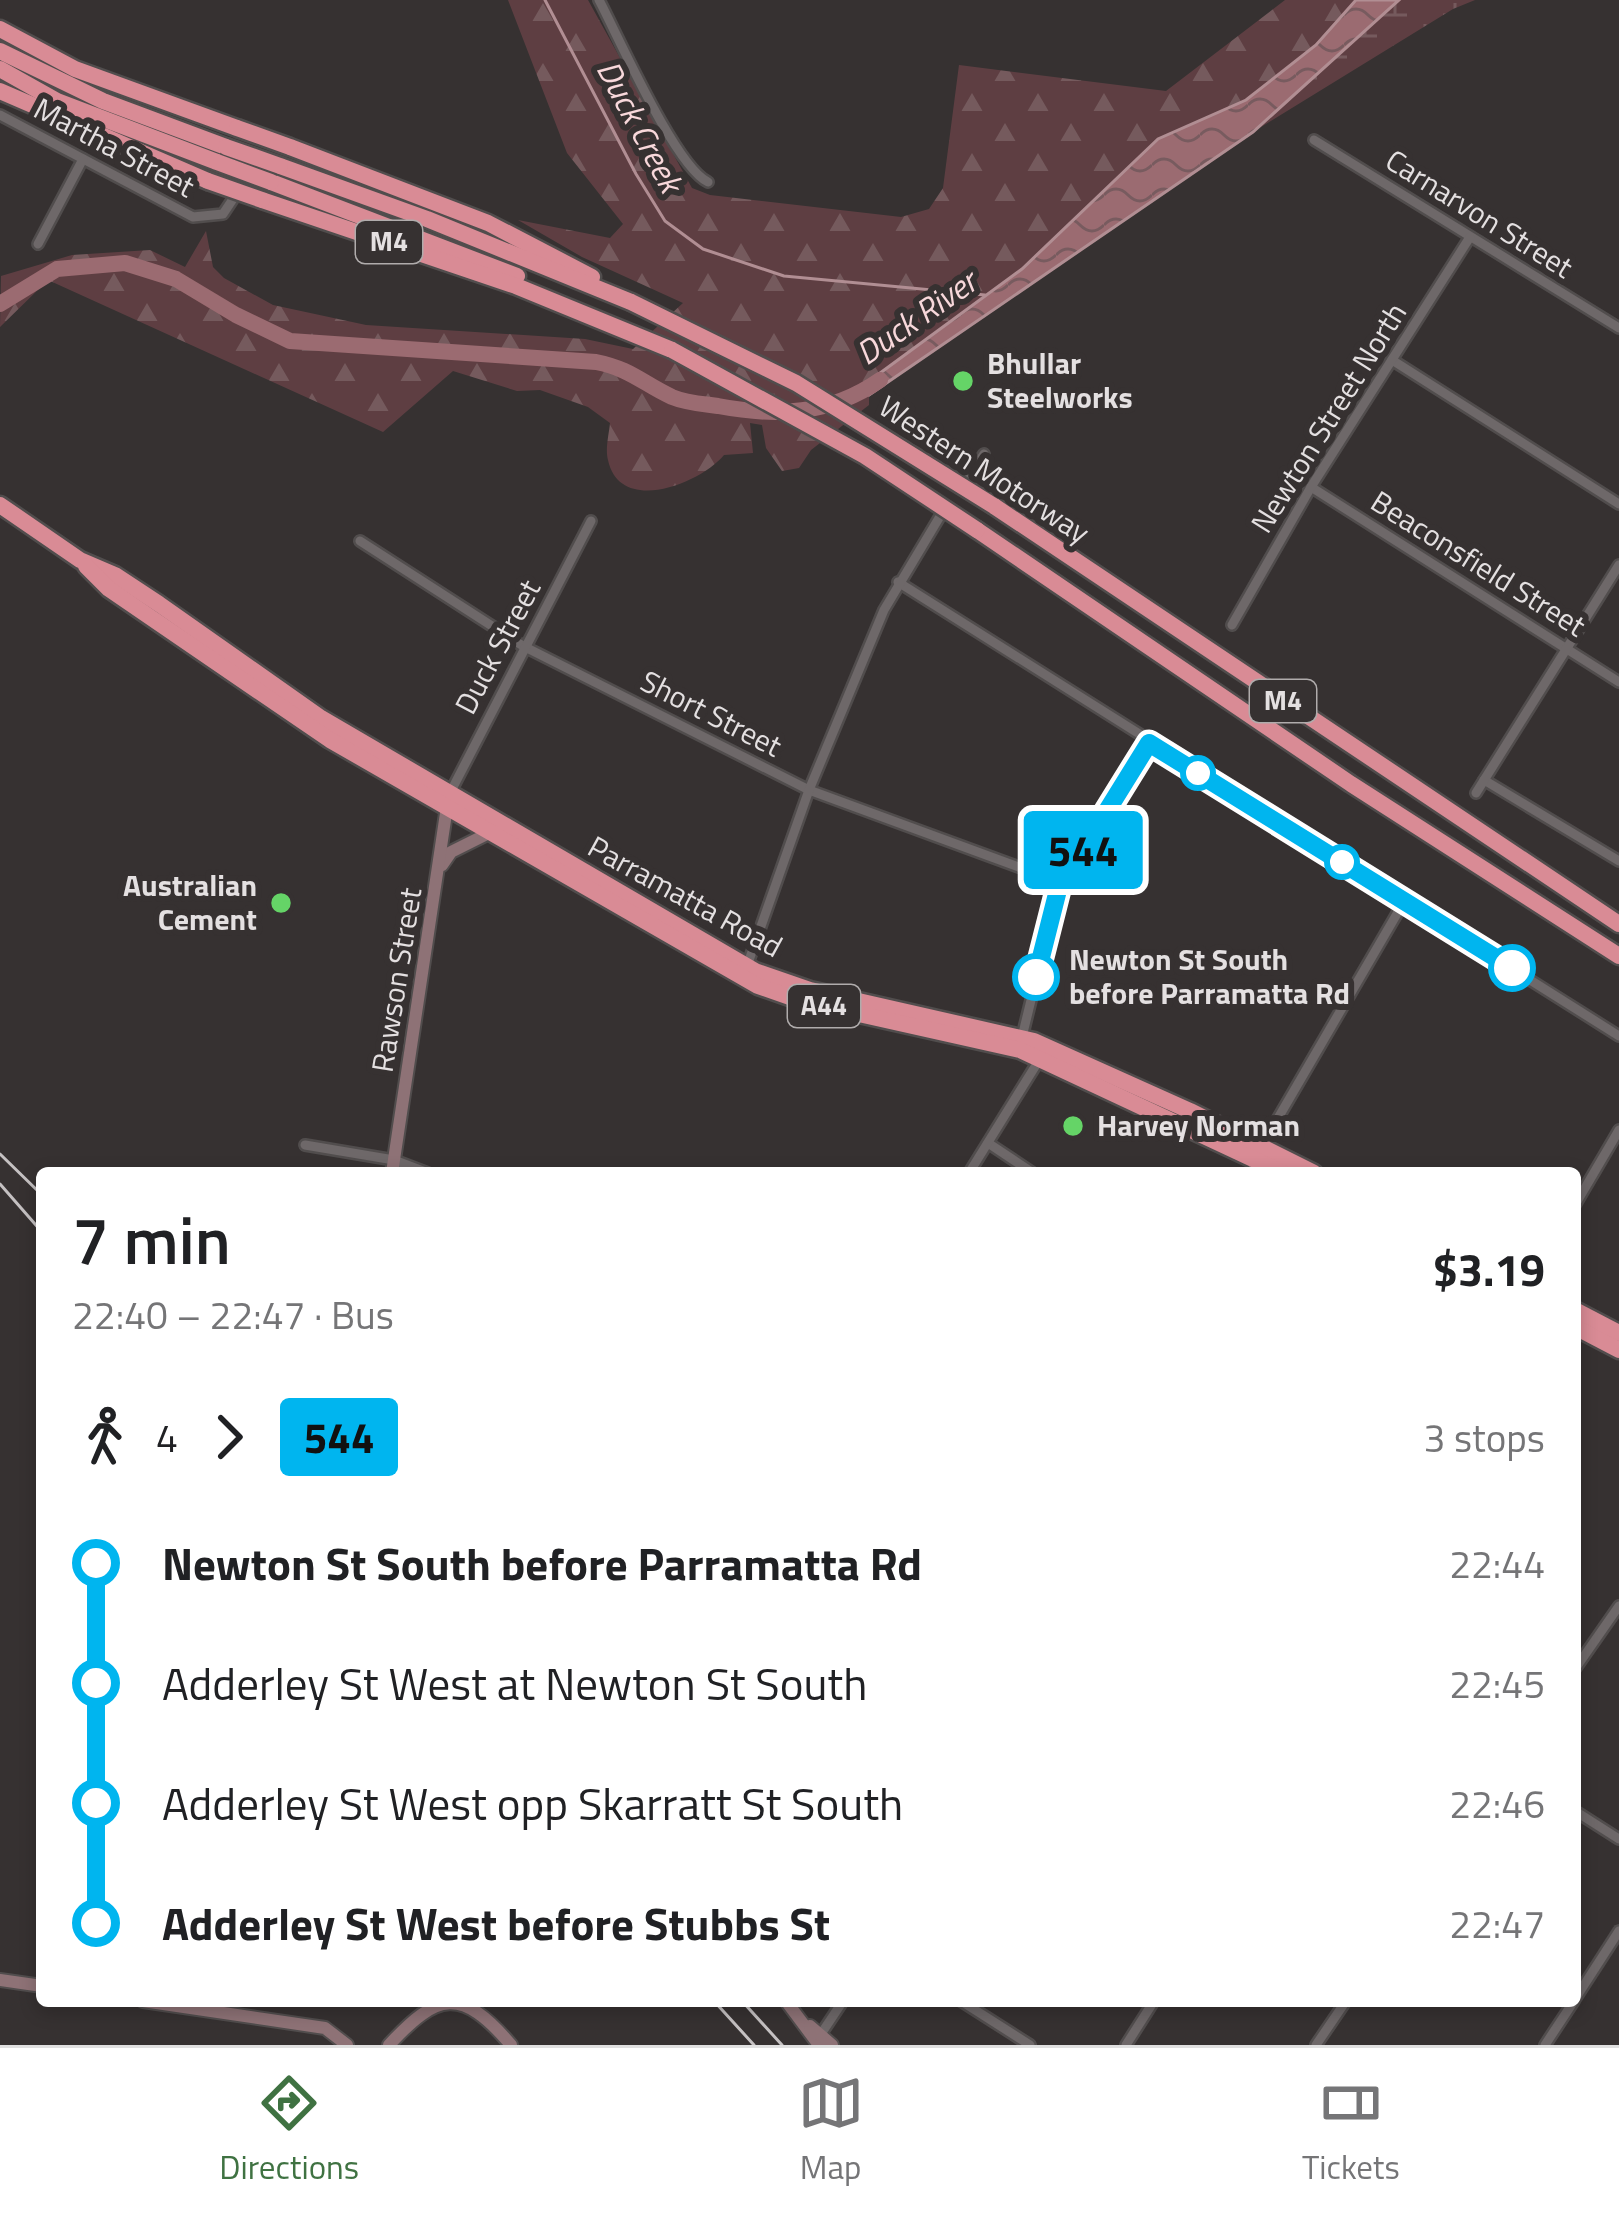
<!DOCTYPE html>
<html lang="en">
<head>
<meta charset="utf-8">
<style>
	:root { --surface:#fff; --page:#f6f6f6; --text:#202124; --muted:#757577; --line:#e0e0e0; --accent:#3f7242 }
	body { margin:0; font-family:"Titillium Web",sans-serif; background:var(--page); color:var(--text); height:100vh; display:flex; flex-direction:column; font-size:45px; white-space:nowrap }
	* { box-sizing:border-box; margin:0 }
	p { font-size:39px; color:var(--muted) }
	.icon { flex:none; width:66px; height:66px; fill:none; stroke:currentColor; stroke-width:2; stroke-linecap:round; stroke-linejoin:round }
	.map { position:relative; flex:1; overflow:hidden }
	.details { position:absolute; left:36px; top:1167px; width:1545px; height:840px; display:flex; flex-direction:column; background:var(--surface); border-radius:12px; box-shadow:0 6px 18px #0003 }
	.details>* { flex:none }
	.badge { padding:0 24px; border-radius:9px; font-size:42px; line-height:78px }
	.map>.badge { position:absolute; translate:-50% -50%; box-shadow:0 0 0 6px #fff }
	.legs { display:flex; align-items:center; gap:18px; height:132px; padding:0 36px; font-size:39px }
	.legs p { margin-inline-start:auto }
	.summary { display:flex; align-items:center; justify-content:space-between; height:204px; padding:0 36px }
	h1 { font-size:66px; font-weight:600; line-height:90px }
	ul { padding:0 36px; list-style:none }
	li { display:flex; align-items:center; gap:42px; height:120px; font-size:45px }
	li i { display:grid; place-items:center; width:18px; height:100%; margin:0 15px; background:currentColor }
	li i::after { content:''; width:30px; height:30px; margin:-15px; border:9px solid; border-radius:50%; background:var(--surface) }
	li p { margin-inline-start:auto }
	li:first-child i { background:linear-gradient(#0000 50%,currentColor 0) }
	li:last-child i { background:linear-gradient(currentColor 50%,#0000 0) }
	.tabs { display:flex; justify-content:space-around; align-items:center; height:168px; border-top:3px solid var(--line); background:var(--surface); font-size:33px; color:var(--muted) }
	.tabs a { display:grid; justify-items:center; gap:6px }
	.tabs .active { color:var(--accent) }
	.map>svg:first-child { display:block }
	.forest { fill:url(#forest-firs) }
	.wetland { fill:url(#wetland-marsh) }
	.water { fill:url(#water-waves); stroke:#b18e93; stroke-width:3 }
	.lines { fill:none; stroke-linecap:round; stroke-linejoin:round }
	.stream { stroke:#b18e93; stroke-width:3 }
	.river { stroke:#9b6b71; stroke-width:16 }
	.street-casing { stroke:#514d4d; stroke-width:14 }
	.secondary-casing { stroke:#514d4d; stroke-width:16 }
	.highway-casing { stroke:#514d4d; stroke-width:21 }
	.street { stroke:#6e6869; stroke-width:9 }
	.secondary { stroke:#8e7276; stroke-width:12 }
	.highway { stroke:#d98b95; stroke-width:16 }
	.rail { stroke:#c5c1c2; stroke-width:3 }
	.highway-bridge-casing { stroke:#514d4d; stroke-width:21; stroke-linecap:butt }
	.highway-bridge { stroke:#d98b95; stroke-width:16 }
	.line-1-casing { stroke:#fff; stroke-width:27 }
	.line-1 { stroke:#00b5ef; stroke-width:18 }
	.poi-dot { fill:#65d467; stroke:#363131; stroke-width:4.5 }
	.stop-1-dot { fill:#fff; stroke:#00b5ef; stroke-width:6 }
	.labels { text-anchor:middle; stroke-width:12; stroke-linejoin:round; paint-order:stroke }
	.shield { fill:#363131; stroke:#b0acac; stroke-width:3 }
	.shield-label { font-size:27px; font-weight:bold; fill:#e4e0e1 }
	.street-label { font-size:30px; fill:#e4e0e1; stroke:#363131 }
	.poi-label { font-size:30px; font-weight:bold; fill:#e4e0e1; stroke:#363131; text-anchor:start }
	.stop-label { font-size:30px; font-weight:bold; fill:#e4e0e1; stroke:#363131; text-anchor:start }
	.water-label { font-size:33px; font-style:italic; fill:#f8d8db; stroke:#363131 }
</style>
</head>
<body>
<div class="map">
<svg width="1619" height="2045" viewBox="0 0 1619 2045">
	<defs>
		<pattern id="forest-firs" width="22" height="20" patternUnits="userSpaceOnUse" patternTransform="scale(3)"><rect width="22" height="20" fill="#5e3e42"/><path d="M5 1l3.5 6h-7zM16 11l3.5 6h-7z" fill="#755a5d"/></pattern>
		<pattern id="wetland-marsh" width="20" height="14" patternUnits="userSpaceOnUse" patternTransform="scale(3)"><rect width="20" height="14" fill="#5e3e42"/><path d="M1 5h8M5 5V1M11 12h8M15 12V8" fill="none" stroke="#755a5d"/></pattern>
		<pattern id="water-waves" width="16" height="10" patternUnits="userSpaceOnUse" patternTransform="scale(3)"><rect width="16" height="10" fill="#9b6b71"/><path d="M0 5q4-4 8 0t8 0" fill="none" stroke="#785b5f"/></pattern>
	</defs>
	<rect width="100%" height="100%" fill="#363131"/>
	<path class="forest" d="M508 0H588L692 188 710 195 901 217 929 209 943 188 959 65 1166 91 1285 0H1356L1316 45 1246 100 1158 139 1022 269 859 391 869 395V405L811 450 799 468 782 471 766 448 762 425 750 423 753 453 724 455C701 483 620 516 608 460 605 449 609 434 610 423L588 407 540 390 517 391 453 371 383 432 48 280 0 327 1 276 72 255 150 250 185 267 206 231 213 267 224 278 273 305 366 325 585 339 633 349 683 303 582 257 518 220 610 238 623 224 567 153Z"/>
	<polygon class="wetland" points="1399,0 1475,0 1453,9 1253,132"/>
	<polygon class="water" points="1356,0 1399,0 1253,132 869,395 857,390 1022,269 1158,139 1246,100 1316,45"/>
	<g class="lines">
		<polyline class="stream" points="545,0 636,174 665,221 703,249 784,276 985,295"/>
		<path class="river" d="M0 304 57 269 125 263 176 279 236 315 290 341 596 362C631 369 642 383 672 397 686 403 704 404 718 406 776 417 830 415 880 380"/>
		<defs>
			<g id="street">
				<path d="M599 0C619 38 675 166 708 182"/>
				<polyline points="0,115 193,217 223,214 233,199"/>
				<polyline points="1314,140 1619,328"/>
				<polyline points="38,244 83,159"/>
				<polyline points="1392,360 1619,504"/>
				<polyline points="968,478 984,454"/>
				<polyline points="1311,487 1619,682"/>
				<polyline points="360,541 523,646 809,790 1062,883"/>
				<polyline points="898,582 1619,1036"/>
				<polyline points="1232,625 1311,487 1470,237"/>
				<polyline points="1484,780 1619,861"/>
				<polyline points="450,793 591,521"/>
				<polyline points="1476,793 1619,565"/>
				<polyline points="747,966 809,790 884,610 939,518"/>
				<polyline points="1022,1037 1058,890 1149,743"/>
				<polyline points="988,1143 1033,1173"/>
				<polyline points="305,1145 394,1160 428,1173"/>
				<polyline points="969,1173 1041,1057"/>
				<polyline points="1251,1173 1267,1137 1405,900"/>
				<polyline points="1575,1205 1619,1130"/>
				<polyline points="1575,1669 1619,1606"/>
				<polyline points="1575,1811 1619,1839"/>
				<polyline points="1575,1999 1619,1931"/>
				<polyline points="961,2001 1030,2045"/>
				<polyline points="821,2034 843,2001"/>
				<polyline points="1126,2045 1154,2001"/>
				<polyline points="1316,2045 1346,2001"/>
				<polyline points="1545,2045 1574,2001"/>
			</g>
			<g id="secondary">
				<polyline points="442,865 451,852 489,833"/>
				<polyline points="392,1173 448,800"/>
				<polyline points="0,1980 42,1986"/>
				<polyline points="143,2001 325,2028 347,2045"/>
				<polyline points="786,2001 819,2045"/>
				<polyline points="810,2026 832,2045"/>
				<path d="M389 2045C437 1993 461 1986 511 2045"/>
			</g>
			<g id="highway">
				<polyline points="0,29 75,69 237,128"/>
				<polyline points="0,51 103,101 226,147"/>
				<polyline points="0,69 57,101 217,162"/>
				<polyline points="0,91 208,181"/>
				<polyline points="290,147 488,223 592,277"/>
				<polyline points="280,166 427,219 631,302"/>
				<polyline points="271,182 517,276"/>
				<polyline points="262,200 516,286 672,350"/>
				<polyline points="0,505 80,560 115,575 159,604 321,718 755,971 810,990 1034,1041 1190,1111 1314,1173"/>
				<polyline points="994,506 1619,924"/>
				<polyline points="977,530 1351,784 1619,956"/>
				<polyline points="86,566 109,589 330,740 758,986 801,1001 1020,1050 1283,1173"/>
				<polyline points="1575,1310 1619,1333"/>
				<polyline points="1575,1327 1619,1350"/>
			</g>
		</defs>
		<use href="#street" class="street-casing"/>
		<use href="#secondary" class="secondary-casing"/>
		<use href="#highway" class="highway-casing"/>
		<use href="#street" class="street"/>
		<use href="#secondary" class="secondary"/>
		<use href="#highway" class="highway"/>
		<g class="rail">
			<polyline points="0,1154 42,1195"/>
			<polyline points="0,1184 42,1232"/>
			<polyline points="714,2001 754,2045"/>
			<polyline points="742,2001 782,2045"/>
		</g>
		<defs>
			<g id="highway-bridge">
				<polyline points="237,128 290,147"/>
				<polyline points="226,147 280,166"/>
				<polyline points="217,162 271,182"/>
				<polyline points="208,181 262,200"/>
				<polyline points="631,302 796,383 994,506"/>
				<polyline points="672,350 865,456 977,530"/>
			</g>
		</defs>
		<use href="#highway-bridge" class="highway-bridge-casing"/>
		<use href="#highway-bridge" class="highway-bridge"/>
	</g>
	<g class="lines">
		<defs>
			<polyline id="line-1" points="1036,977 1058,890 1149,743 1512,968"/>
		</defs>
		<use href="#line-1" class="line-1-casing"/>
		<use href="#line-1" class="line-1"/>
	</g>
	<g class="poi-dot">
		<circle cx="963" cy="381" r="12"/>
		<circle cx="281" cy="903" r="12"/>
		<circle cx="1073" cy="1126" r="12"/>
	</g>
	<g class="stop-1-dot">
		<circle cx="1198" cy="773" r="15"/>
		<circle cx="1342" cy="862" r="15"/>
		<circle cx="1512" cy="968" r="21"/>
		<circle cx="1036" cy="977" r="21"/>
	</g>
	<g class="labels">
		<g class="shield">
			<rect x="356" y="221" width="66" height="42" rx="9"/>
			<rect x="1250" y="680" width="66" height="42" rx="9"/>
			<rect x="788" y="985" width="72" height="42" rx="9"/>
		</g>
		<g class="shield-label">
			<text x="389" y="251">M4</text>
			<text x="1283" y="710">M4</text>
			<text x="824" y="1015">A44</text>
		</g>
		<g class="street-label">
			<text transform="translate(114 148) rotate(28)" y="10">Martha Street</text>
			<text transform="translate(1479 214) rotate(32)" y="10">Carnarvon Street</text>
			<text transform="translate(1329 418) rotate(-58)" y="10">Newton Street North</text>
			<text transform="translate(984 470) rotate(33)" y="10">Western Motorway</text>
			<text transform="translate(1478 564) rotate(32)" y="10">Beaconsfield Street</text>
			<text transform="translate(498 647) rotate(-62)" y="10">Duck Street</text>
			<text transform="translate(711 714) rotate(27)" y="10">Short Street</text>
			<text transform="translate(685 897) rotate(29)" y="10">Parramatta Road</text>
			<text transform="translate(397 980) rotate(-81)" y="10">Rawson Street</text>
		</g>
		<g class="poi-label">
			<text x="987" y="374">Bhullar<tspan x="987" dy="34">Steelworks</tspan></text>
			<text x="257" y="896" text-anchor="end">Australian<tspan x="257" dy="34">Cement</tspan></text>
			<text x="1097" y="1136">Harvey Norman</text>
		</g>
		<g class="stop-label">
			<text x="1069" y="970">Newton St South<tspan x="1069" dy="34">before Parramatta Rd</tspan></text>
		</g>
		<g class="water-label">
			<text transform="translate(640 126) rotate(62)" y="12">Duck Creek</text>
			<text transform="translate(916 317) rotate(-35)" y="12">Duck River</text>
		</g>
	</g>
</svg>
<b class="badge" style="left:1083px;top:850px;background:#00b5ef;color:#111">544</b>
<section class="details">
<div class="summary"><div><h1>7 min</h1><p>22:40 – 22:47 · Bus</p></div><b>$3.19</b></div>
<div class="legs"><svg class="icon" aria-label="walk" viewBox="0 0 24 24"><circle cx="13" cy="4" r="2"/><path d="M13 8l-2 6 4 7M11 14l-3 7M7 12l3-4h3l4 4"/></svg>4<svg class="icon" aria-label="forward" viewBox="0 0 24 24"><path d="M9 5l7 7-7 7"/></svg><b class="badge" style="background:#00b5ef;color:#111">544</b><p>3 stops</p></div>
<ul>
<li><i style="color:#00b5ef"></i><b>Newton St South before Parramatta Rd</b><p>22:44</p></li>
<li><i style="color:#00b5ef"></i><span>Adderley St West at Newton St South</span><p>22:45</p></li>
<li><i style="color:#00b5ef"></i><span>Adderley St West opp Skarratt St South</span><p>22:46</p></li>
<li><i style="color:#00b5ef"></i><b>Adderley St West before Stubbs St</b><p>22:47</p></li>
</ul>
</section>
</div>
<nav class="tabs">
<a class="active"><svg class="icon" aria-label="directions" viewBox="0 0 24 24"><path d="M12 3l9 9-9 9-9-9zM9 14v-3h6M13 9l2 2-2 2"/></svg>Directions</a>
<a><svg class="icon" aria-label="map" viewBox="0 0 24 24"><path d="M3 6l6-2 6 2 6-2v14l-6 2-6-2-6 2zM9 4v14M15 6v14"/></svg>Map</a>
<a><svg class="icon" aria-label="tickets" viewBox="0 0 24 24"><path d="M3 7h18v10H3zM15 7v10"/></svg>Tickets</a>
</nav>
</body>
</html>
